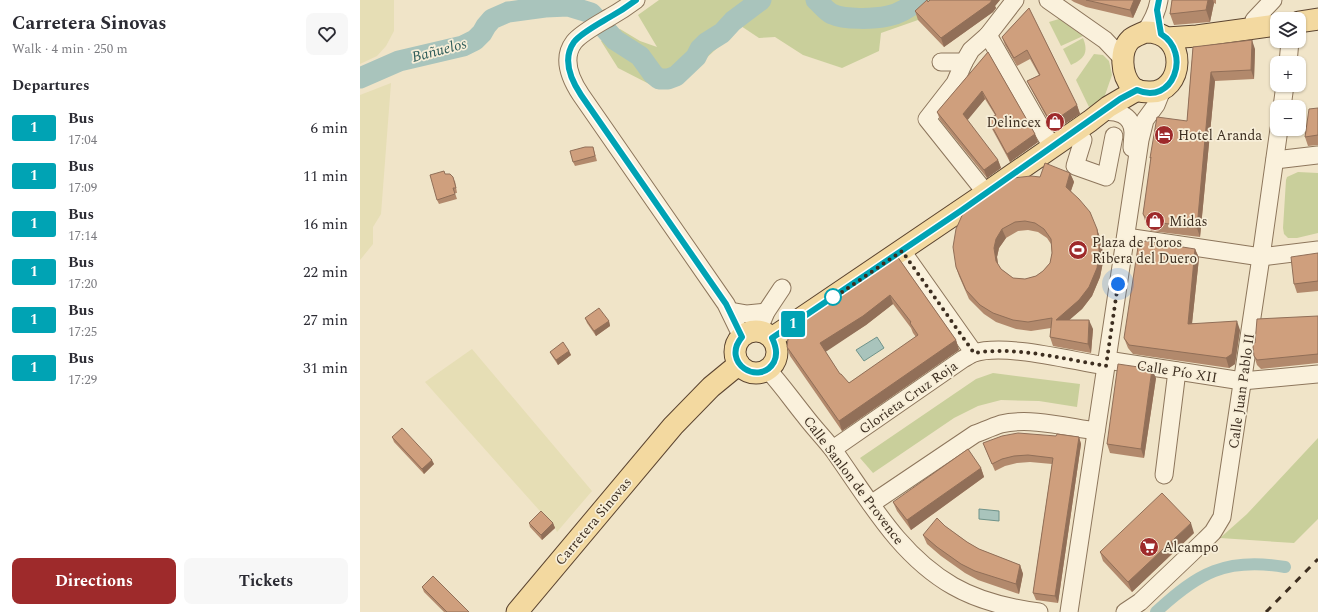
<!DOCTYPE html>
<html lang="en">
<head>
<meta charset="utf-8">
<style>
	:root { --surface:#fff; --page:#f7f7f7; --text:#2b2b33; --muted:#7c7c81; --accent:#9e2a2b }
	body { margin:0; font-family:Spectral,serif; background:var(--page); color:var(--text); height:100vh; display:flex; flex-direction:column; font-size:15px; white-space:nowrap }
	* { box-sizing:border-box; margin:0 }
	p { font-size:13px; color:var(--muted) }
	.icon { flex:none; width:22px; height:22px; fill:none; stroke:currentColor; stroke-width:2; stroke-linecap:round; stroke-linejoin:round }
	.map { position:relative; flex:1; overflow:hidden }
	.drawer { display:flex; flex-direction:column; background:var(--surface); width:360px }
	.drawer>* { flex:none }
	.badge { padding:0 8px; border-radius:3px; font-size:14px; line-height:26px }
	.fabs { position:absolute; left:910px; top:12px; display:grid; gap:8px }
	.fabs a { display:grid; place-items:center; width:36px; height:36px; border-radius:8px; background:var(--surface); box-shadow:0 1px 3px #0004; font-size:20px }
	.you { position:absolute; width:20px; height:20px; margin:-10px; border:3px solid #fff; border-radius:50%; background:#1a73e8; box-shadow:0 0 0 6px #1a73e833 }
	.map>.badge { position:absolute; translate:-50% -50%; box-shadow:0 0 0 2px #fff }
	h2 { padding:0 12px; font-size:15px; line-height:36px }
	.round { display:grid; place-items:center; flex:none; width:42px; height:42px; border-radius:8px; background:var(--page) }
	.headline { display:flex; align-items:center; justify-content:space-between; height:68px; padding:0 12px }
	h1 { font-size:19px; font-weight:700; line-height:30px }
	.action { display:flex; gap:8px; margin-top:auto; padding:8px 12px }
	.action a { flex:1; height:46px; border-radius:8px; background:var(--accent); color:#fff; font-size:16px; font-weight:700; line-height:46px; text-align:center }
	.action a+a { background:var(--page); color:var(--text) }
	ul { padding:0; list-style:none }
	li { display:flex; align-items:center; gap:12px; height:48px; padding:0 12px }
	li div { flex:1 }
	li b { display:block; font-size:15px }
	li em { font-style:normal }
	li .badge { min-width:44px; font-weight:700; text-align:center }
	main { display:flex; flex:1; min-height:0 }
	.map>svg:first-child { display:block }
	.farmland { fill:#e6deb5 }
	.green { fill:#c9cf9b }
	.water { fill:#a9c4bc; stroke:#6f938a }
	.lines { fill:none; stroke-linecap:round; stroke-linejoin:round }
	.canal { stroke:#a9c4bc; stroke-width:12 }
	.river { stroke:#a9c4bc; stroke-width:21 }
	.minor-casing { stroke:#8d765c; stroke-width:19 }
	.major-casing { stroke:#5b4430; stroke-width:23 }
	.minor { stroke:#faf1dc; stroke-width:17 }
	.major { stroke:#f3d9a0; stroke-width:21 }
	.rail { stroke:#3d2e20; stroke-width:3; stroke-dasharray:7 7; stroke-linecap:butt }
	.wall { fill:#b2896c; fill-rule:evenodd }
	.shaded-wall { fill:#916f58 }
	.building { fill:#cf9f7d; stroke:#916f58; fill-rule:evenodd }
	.line-casing { stroke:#fff; stroke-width:9 }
	.line { stroke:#00a3b4; stroke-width:6 }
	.walk { stroke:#3d2e20; stroke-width:4; stroke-dasharray:0 7.2 }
	.stop-dot { fill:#fff; stroke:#00a3b4; stroke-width:2 }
	.labels { text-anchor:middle; stroke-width:3.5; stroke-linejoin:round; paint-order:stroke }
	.poi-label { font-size:14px; fill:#3d2e20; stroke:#f7eed8; text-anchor:start }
	.street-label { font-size:14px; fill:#3d2e20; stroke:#f7eed8 }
	.water-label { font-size:15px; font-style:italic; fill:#2f5d5a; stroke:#f7eed8 }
</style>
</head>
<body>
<main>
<section class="drawer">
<div class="headline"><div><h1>Carretera Sinovas</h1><p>Walk · 4 min · 250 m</p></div><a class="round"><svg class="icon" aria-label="heart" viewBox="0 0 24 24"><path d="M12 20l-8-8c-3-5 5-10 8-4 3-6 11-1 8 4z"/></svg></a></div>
<h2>Departures</h2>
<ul>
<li><span class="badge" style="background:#00a3b4;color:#fff">1</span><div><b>Bus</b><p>17:04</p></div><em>6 min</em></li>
<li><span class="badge" style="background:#00a3b4;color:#fff">1</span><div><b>Bus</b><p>17:09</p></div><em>11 min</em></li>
<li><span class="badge" style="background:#00a3b4;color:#fff">1</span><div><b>Bus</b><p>17:14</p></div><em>16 min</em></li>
<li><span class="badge" style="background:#00a3b4;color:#fff">1</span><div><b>Bus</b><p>17:20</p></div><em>22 min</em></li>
<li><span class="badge" style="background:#00a3b4;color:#fff">1</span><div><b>Bus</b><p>17:25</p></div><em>27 min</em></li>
<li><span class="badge" style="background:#00a3b4;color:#fff">1</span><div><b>Bus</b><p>17:29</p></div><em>31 min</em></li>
</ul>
<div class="action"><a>Directions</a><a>Tickets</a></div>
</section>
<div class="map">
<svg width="958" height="612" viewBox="0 0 958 612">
	<rect width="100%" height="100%" fill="#f0e4c8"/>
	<g class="farmland">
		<polygon points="0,0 34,0 34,31 26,46 17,56 0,64"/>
		<polygon points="31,83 21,214 13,227 13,244 0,260 0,95"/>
		<polygon points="112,349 232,491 197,532 195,528 65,382"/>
	</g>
	<g class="green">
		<polygon points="299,0 587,0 570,10 558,20 521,33 519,51 482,68 443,55 415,37 399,38 381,26 315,87 297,88 258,68 241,41 260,29 280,41 297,47 278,15"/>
		<polygon points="699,19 723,36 701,46 689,22"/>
		<path d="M723 38C729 53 724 59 711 65L703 49Z"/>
		<polygon points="734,54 743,55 749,61 752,75 744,98 729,107 716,80"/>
		<polygon points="938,172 958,173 958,233 937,238 928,238 924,234 923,228 926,180 927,177"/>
		<polygon points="633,373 720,384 717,407 679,401 641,400 618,406 594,418 513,473 500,458 616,379"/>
		<polygon points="958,438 958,519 934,543 860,538 887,514"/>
	</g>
	<g class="water">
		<polygon points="517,337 524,348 504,361 496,350"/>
		<polygon points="619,509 639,511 639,521 619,519"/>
	</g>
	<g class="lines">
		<path class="canal" d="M796 612C838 573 866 557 925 567"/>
		<g class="river">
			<path d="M456 0C462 5 466 11 472 14 485 20 514 19 528 16 538 14 550 7 558 0"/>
			<polyline points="0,78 39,61 103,46 115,40 122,33 126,26 132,19 148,12 185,7 208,6 231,13 255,40 280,56 293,74 299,79 308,79 316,76 336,57 340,49 346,43 362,33 373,21 401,0"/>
		</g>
		<defs>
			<g id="minor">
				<path d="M276 0C268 6 259 12 250 17 240 23 221 33 214 42 201 59 211 80 221 95L366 304 382 337"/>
				<polyline points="688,0 745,40 763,59"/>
				<polyline points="894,27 894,20 913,0"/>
				<path d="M785 32C792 22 797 13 799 0"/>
				<polyline points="628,35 692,147"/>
				<polyline points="581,62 604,62 611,50 628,35 655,0"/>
				<polyline points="604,62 595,83 567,119 626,193"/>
				<polyline points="928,63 930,41"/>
				<polyline points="922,107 925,85"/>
				<path d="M741 112C756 110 772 114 773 132 773 137 772 143 772 148"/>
				<polyline points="715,131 723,140 715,166 746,177 754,136"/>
				<polyline points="915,160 958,155"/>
				<polyline points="766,237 901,257 958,250"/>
				<polyline points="542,251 614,353"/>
				<polyline points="370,311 387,314 406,312"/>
				<polyline points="398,331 406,312 422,288"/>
				<polyline points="747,360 882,381 958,374"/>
				<path d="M407 369C421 384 432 400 445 416 454 428 465 439 474 451 509 500 539 555 593 586 619 601 649 608 679 612"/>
				<path d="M473 449 603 359C607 357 611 354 614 353 646 343 712 361 746 366"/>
				<polyline points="804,475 817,371"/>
				<path d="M511 504 615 434C623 431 632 427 641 424 670 417 707 427 736 431"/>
				<polyline points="709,612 780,140 785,120 796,105 802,90"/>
				<polyline points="765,612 780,602 845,540 853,532 862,517 901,257 919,129"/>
			</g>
			<g id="major">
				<polyline points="939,22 958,19"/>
				<path d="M785 32C830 31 824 94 789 92 783 92 776 91 772 87 761 75 759 50 771 39 775 36 780 34 785 32Z"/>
				<polyline points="807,38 837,36 917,25"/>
				<circle cx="396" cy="352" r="21"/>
				<polyline points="412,338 626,193 730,121 748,107 777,90"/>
				<polyline points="157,612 313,426 351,387 379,364"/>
			</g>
		</defs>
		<use href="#minor" class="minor-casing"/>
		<use href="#major" class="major-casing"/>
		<use href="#minor" class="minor"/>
		<use href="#major" class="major"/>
		<polyline class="rail" points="906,612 958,559"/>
	</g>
	<g class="wall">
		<polygon points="570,0 640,0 635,6 636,8 633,12 584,47 558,20 555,11"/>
		<polygon points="711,0 781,0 773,18 726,7 714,2"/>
		<polygon points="812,0 856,0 856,4 854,3 850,22 814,25 810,14"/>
		<polygon points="669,8 717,105 720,114 694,131 671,89 667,81 679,75 670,59 657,66 645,45 642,37"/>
		<polygon points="833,47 895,49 894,79 855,81 840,237 791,231 786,224 783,214 791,160 790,158 827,121"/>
		<polygon points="628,52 675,134 678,142 650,162 631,127 628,119 635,115 625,99 607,120 638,160 641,168 627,178 580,120 577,112"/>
		<polygon points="958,108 958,145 948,146 945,137"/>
		<polygon points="233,147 237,161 215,166 213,162"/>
		<path d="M710 173 714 182 711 191 737 229 740 238 743 253V262L740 277 732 296 722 309 709 320 733 329 731 353 693 346 690 337 691 328 671 331 656 329 636 322 624 314 609 299 599 276 596 267 680 177ZM668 230 678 232 687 238 691 244 692 253 690 263 683 271 676 276 665 279 653 278 641 269 638 265 637 257 639 248 646 238 658 231Z"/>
		<polygon points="85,174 95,181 97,193 95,193 97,199 79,204 77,200"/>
		<polygon points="835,249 839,258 832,323 880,330 875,364 869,368 773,354 768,348 764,338"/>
		<polygon points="958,253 958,291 937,293 934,284"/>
		<path d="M537 256 596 340 599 350 482 431 430 356 427 347ZM533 304 551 328 553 333 556 337 489 383 480 374 465 351 506 325Z"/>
		<polygon points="958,316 958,363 901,369 897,365 894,356 895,343"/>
		<polygon points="225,318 249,321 250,326 236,336 227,323"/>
		<polygon points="209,351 211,355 198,365 192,356 190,352"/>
		<polygon points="796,378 784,458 750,453 747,444"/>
		<polygon points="696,436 719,437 721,444 698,603 676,600 673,593 692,464 670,462 657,463 645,466 635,471 623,443"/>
		<polygon points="32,437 74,464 64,474 34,442"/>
		<polygon points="621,468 624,477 551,530 537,511 533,502"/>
		<polygon points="169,523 193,523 195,528 182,540 170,527"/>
		<polygon points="585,526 607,542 619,549 660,565 663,574 659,594 618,580 605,573 581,556 567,544 563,535"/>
		<polygon points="834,533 772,592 743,561 740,552"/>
		<polygon points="62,587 109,612 84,612 64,592"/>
	</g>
	<g class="shaded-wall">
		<polygon points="632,0 640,0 635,6 636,8 633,12 584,47 581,38"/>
		<polygon points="774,0 781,0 773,18 770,10"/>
		<polygon points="848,0 853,0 854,3 850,22 846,10"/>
		<polygon points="892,40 895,49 894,79 891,70"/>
		<polygon points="851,72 855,81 840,237 837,228"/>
		<polygon points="622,91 625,99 606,122 603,114"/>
		<polygon points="717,105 720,114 694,131 691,123"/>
		<polygon points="675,134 678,142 650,162 647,154"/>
		<polygon points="638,160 641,168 627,178 624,170"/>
		<polygon points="710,173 714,182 709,196 706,187"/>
		<polygon points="642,229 646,238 639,248 637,257 639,270 636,261 634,248 636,239"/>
		<polygon points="737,229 740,238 743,253 743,262 740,277 732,296 722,309 699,329 696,320"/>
		<polygon points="835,249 839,258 831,333 828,324"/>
		<polygon points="530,295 533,304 506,325 464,353 460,343"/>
		<polygon points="729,320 733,329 731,353 728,344"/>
		<polygon points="249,321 250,326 236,336 234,331"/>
		<polygon points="877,321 880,330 875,364 869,368 866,358"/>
		<polygon points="596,340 599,350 482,431 479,421"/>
		<polygon points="209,351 211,355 198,365 196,360"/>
		<polygon points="792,369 796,378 784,458 781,449"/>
		<polygon points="719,437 721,444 698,603 695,596"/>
		<polygon points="72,460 74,464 64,474 62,469"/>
		<polygon points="621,468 624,477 551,530 547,520"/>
		<polygon points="193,523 195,528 182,540 181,535"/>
		<polygon points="831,523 834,533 772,592 768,582"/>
		<polygon points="660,565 663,574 659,594 656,584"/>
	</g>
	<g class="building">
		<polygon points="567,0 568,2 570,0 632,0 630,3 581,38 555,11"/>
		<polygon points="726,0 774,0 770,10"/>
		<polygon points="812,0 848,0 846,10 810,14"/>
		<polygon points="669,8 717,105 691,123 667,81 680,75 667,50 654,58 642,37"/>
		<polygon points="892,40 891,70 851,72 837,228 788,221 783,214 791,157 790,158 797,117 827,121 833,47"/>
		<polygon points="628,52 675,134 647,154 628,119 636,115 622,91 603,114 638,160 624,170 577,112"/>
		<polygon points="958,108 958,135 945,137 949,109"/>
		<polygon points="225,147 233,147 235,156 213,162 210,151"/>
		<path d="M685 163 710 173 706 187 719 199 730 212 737 229 739 244V253L737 268 729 287 719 300 696 320H729L728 344 690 337 692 318 668 322 653 320 633 313 620 305 606 290 596 267 593 247 596 229 604 211 653 178 671 176 680 177ZM665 221 675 223 684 229 691 239 692 253 690 263 683 271 676 276 665 279 653 278 641 269 636 261 634 248 636 239 642 229 655 222Z"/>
		<polygon points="84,171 85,174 90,174 93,177 96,188 93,188 95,194 77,200 70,175"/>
		<polygon points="785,241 835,249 828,324 877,321 872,354 866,358 791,348 769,345 764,338 778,247"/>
		<polygon points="958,253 958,281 934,284 931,257"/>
		<path d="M537 256 596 340 479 421 427 347 429 331ZM530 295 551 322 550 323 558 335 489 383 481 374H480L460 343 503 316Z"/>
		<polygon points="239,308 249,321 234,331 225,318"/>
		<polygon points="958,316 958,354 897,360 894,356 893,347 894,343 895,343 897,319"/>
		<polygon points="203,342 209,351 196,360 190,352"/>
		<polygon points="758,364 792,369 781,449 747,444"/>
		<polygon points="42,428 72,460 62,469 32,437"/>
		<polygon points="658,433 696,436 697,434 719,437 695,596 673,593 693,458 668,455 654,456 642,459 632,464 623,443 642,436"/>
		<polygon points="608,449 621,468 547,520 533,502"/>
		<polygon points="802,493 831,523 768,582 740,552"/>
		<polygon points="181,511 193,523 181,535 169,523"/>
		<polygon points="577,518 585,526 607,542 619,549 660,565 656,584 615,571 601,564 577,547 563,535"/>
		<polygon points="73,576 109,612 87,612 62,587"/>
	</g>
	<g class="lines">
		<defs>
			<path id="line" d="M276 0C268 6 259 12 250 17 240 23 221 33 214 42 202 59 211 80 221 95L366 304 382 337C360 363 400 387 414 362 418 354 416 346 412 338L602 210 760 99 777 90C813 106 832 53 801 34L797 10 799 0"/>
		</defs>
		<use href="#line" class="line-casing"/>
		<use href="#line" class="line"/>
		<path class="walk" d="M473 297 472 299 542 251 614 353C657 346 703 359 746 366L758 284"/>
	</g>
	<defs>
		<symbol id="shop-disc" viewBox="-11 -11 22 22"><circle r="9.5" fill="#9e2a2b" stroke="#f7eed8"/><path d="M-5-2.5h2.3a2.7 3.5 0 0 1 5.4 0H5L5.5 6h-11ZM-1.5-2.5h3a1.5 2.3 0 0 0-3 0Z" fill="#fff"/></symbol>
		<symbol id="hotel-disc" viewBox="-11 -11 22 22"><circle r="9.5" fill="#9e2a2b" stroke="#f7eed8"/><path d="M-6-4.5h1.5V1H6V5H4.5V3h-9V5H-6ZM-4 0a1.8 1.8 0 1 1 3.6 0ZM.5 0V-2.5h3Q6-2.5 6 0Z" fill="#fff"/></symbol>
		<symbol id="stadium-disc" viewBox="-11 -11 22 22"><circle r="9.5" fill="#9e2a2b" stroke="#f7eed8"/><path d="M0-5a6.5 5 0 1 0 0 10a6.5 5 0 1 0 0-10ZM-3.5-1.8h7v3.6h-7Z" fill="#fff"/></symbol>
		<symbol id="supermarket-disc" viewBox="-11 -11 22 22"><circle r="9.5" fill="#9e2a2b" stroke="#f7eed8"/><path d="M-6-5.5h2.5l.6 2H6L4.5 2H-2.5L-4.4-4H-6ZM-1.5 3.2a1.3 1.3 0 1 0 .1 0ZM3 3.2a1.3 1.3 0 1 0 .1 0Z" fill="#fff"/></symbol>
	</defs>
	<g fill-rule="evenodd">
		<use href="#shop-disc" x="684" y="111" width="22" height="22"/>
		<use href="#hotel-disc" x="793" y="124" width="22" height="22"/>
		<use href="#shop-disc" x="784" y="210" width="22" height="22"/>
		<use href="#stadium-disc" x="707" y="239" width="22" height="22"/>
		<use href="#supermarket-disc" x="778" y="536" width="22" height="22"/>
	</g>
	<circle class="stop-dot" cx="473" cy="297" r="8"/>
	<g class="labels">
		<g class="poi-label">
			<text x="681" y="127" text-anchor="end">Delincex</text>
			<text x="818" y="140">Hotel Aranda</text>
			<text x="809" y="226">Midas</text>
			<text x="732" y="247">Plaza de Toros<tspan x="732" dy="16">Ribera del Duero</tspan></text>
			<text x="803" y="552">Alcampo</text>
		</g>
		<g class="street-label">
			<text transform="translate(817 371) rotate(9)" y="5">Calle Pío XII</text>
			<text transform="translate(881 391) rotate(-82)" y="5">Calle Juan Pablo II</text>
			<text transform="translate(548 397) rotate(-35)" y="5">Glorieta Cruz Roja</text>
			<text transform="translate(494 480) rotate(53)" y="5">Calle Sanlon de Provence</text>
			<text transform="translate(233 521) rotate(-50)" y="5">Carretera Sinovas</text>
		</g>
		<g class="water-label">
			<text transform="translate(79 50) rotate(-15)" y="5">Bañuelos</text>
		</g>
	</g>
</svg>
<div class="fabs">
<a><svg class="icon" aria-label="layers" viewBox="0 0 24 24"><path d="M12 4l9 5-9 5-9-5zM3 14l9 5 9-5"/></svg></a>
<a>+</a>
<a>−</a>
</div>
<div class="you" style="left:758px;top:284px"></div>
<b class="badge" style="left:433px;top:324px;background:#00a3b4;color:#fff">1</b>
</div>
</main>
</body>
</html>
